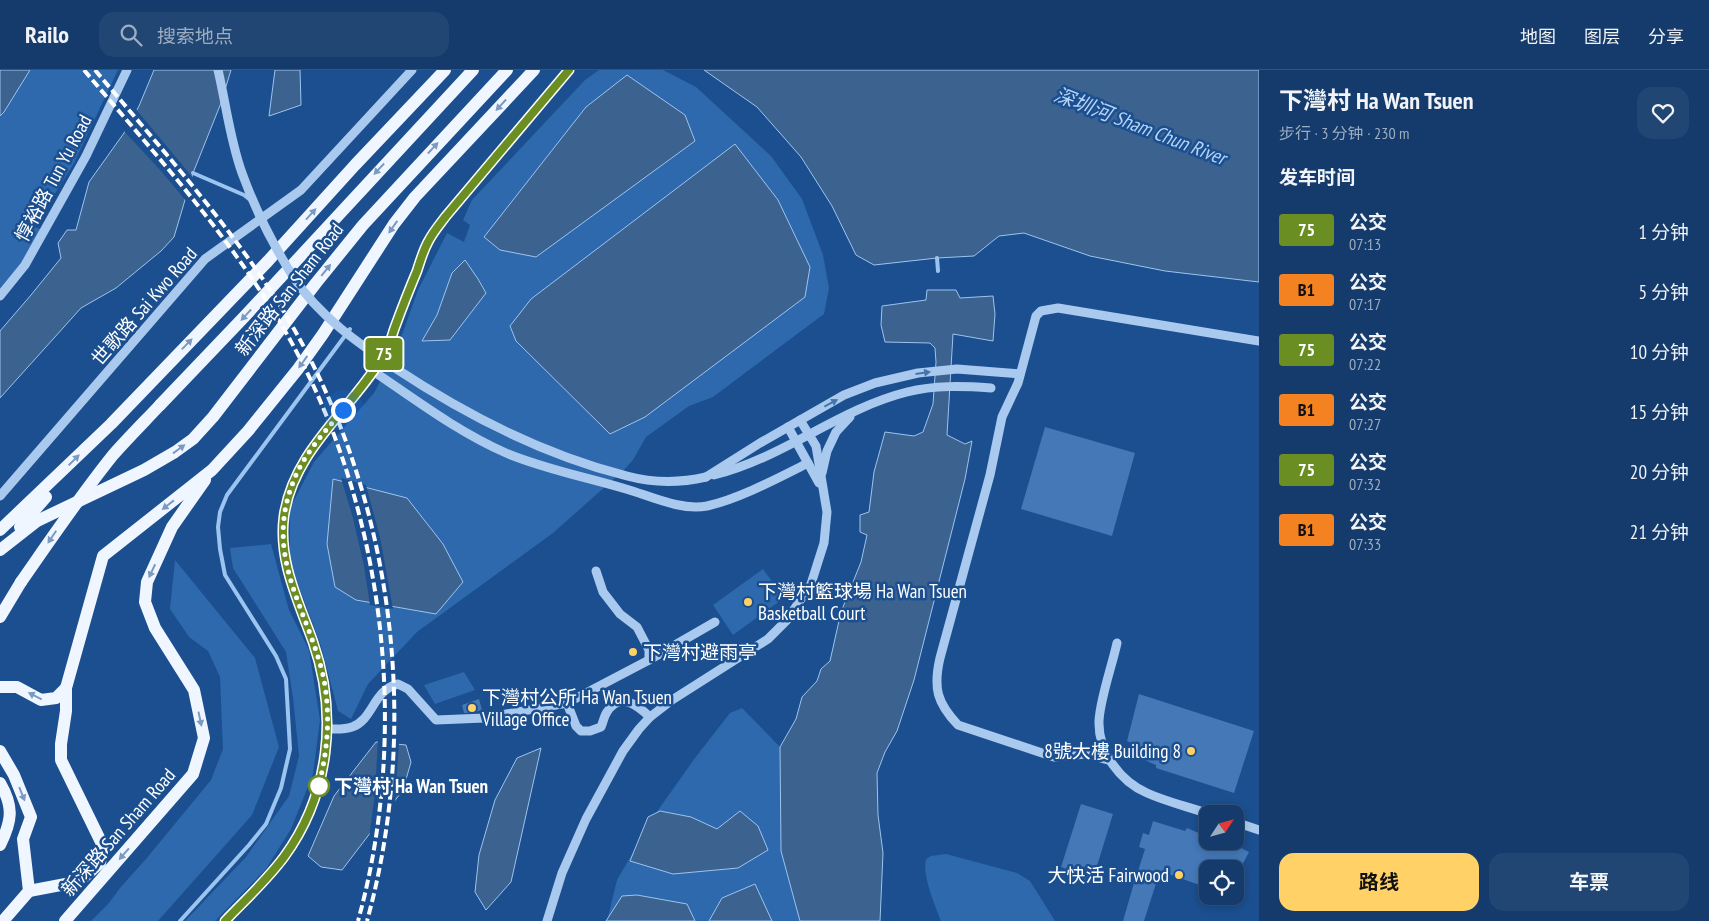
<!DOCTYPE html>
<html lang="zh">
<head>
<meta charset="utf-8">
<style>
	:root { --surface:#143b6b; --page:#214673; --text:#f1f3f6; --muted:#9dadc1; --line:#33557e; --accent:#ffd166 }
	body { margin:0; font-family:"PT Sans Narrow","Noto Sans SC",sans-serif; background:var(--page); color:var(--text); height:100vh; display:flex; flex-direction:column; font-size:19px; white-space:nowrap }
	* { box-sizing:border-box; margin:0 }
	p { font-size:16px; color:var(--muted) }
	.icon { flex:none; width:28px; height:28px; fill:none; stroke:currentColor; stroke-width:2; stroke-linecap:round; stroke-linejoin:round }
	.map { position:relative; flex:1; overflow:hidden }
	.details { display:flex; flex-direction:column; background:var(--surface); width:450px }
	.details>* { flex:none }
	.badge { padding:0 10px; border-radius:4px; font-size:18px; line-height:32px }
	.needle { width:32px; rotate:54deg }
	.buttons { position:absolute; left:1199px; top:735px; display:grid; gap:10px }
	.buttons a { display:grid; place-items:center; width:45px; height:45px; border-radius:10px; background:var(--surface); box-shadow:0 2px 8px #0003,0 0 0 1px var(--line); font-size:25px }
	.you { position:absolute; width:25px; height:25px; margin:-12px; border:4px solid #fff; border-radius:50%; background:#1a73e8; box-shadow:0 0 0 8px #1a73e833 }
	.map>.badge { position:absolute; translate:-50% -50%; box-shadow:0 0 0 2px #fff }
	h2 { padding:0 20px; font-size:19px; line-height:45px }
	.round { display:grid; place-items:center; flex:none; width:52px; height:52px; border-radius:15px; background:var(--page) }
	.overview { display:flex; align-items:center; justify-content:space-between; height:85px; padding:0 20px }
	h1 { font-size:24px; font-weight:700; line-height:38px }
	.action { display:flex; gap:10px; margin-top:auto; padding:10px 20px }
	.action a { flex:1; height:58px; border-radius:15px; background:var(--accent); color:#111; font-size:20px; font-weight:700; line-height:58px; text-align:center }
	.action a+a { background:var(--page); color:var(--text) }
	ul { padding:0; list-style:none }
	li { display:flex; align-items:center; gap:15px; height:60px; padding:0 20px }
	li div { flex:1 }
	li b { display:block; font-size:19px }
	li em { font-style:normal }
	li .badge { min-width:55px; font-weight:700; text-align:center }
	header { display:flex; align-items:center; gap:30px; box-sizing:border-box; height:70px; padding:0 25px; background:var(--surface); border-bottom:1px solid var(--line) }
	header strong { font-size:24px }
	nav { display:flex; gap:28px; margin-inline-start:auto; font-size:18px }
	.search { width:350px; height:45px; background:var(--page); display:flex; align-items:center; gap:12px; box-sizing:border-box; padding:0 18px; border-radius:15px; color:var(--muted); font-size:19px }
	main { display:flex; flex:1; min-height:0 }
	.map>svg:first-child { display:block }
	.green { fill:#2e69ad }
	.water { fill:#3c6290; stroke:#9cc4f0 }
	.pier { fill:#1b4f8f }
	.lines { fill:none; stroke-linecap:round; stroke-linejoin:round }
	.stream { stroke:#9cc4f0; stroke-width:4 }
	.building { fill:#4478b7 }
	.minor { stroke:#a9c9ee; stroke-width:9 }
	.major { stroke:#f0f6ff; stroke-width:12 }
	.rail { stroke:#fff; stroke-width:4; stroke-dasharray:9 4; stroke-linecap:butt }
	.minor-bridge { stroke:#a9c9ee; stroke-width:9 }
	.major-bridge { stroke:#f0f6ff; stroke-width:12 }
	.oneway { fill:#7b9ac1 }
	.oneway2 { fill:#4674ac }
	.line-casing { stroke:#fff; stroke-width:11 }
	.line { stroke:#6b8e23; stroke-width:8 }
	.walk { stroke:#fff; stroke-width:5; stroke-dasharray:0 9 }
	.poi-dot { fill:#ffd166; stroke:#1b4f8f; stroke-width:2 }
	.stop-dot { fill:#fff; stroke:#6b8e23; stroke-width:2.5 }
	.labels { text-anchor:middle; stroke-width:5; stroke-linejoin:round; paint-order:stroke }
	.street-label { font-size:19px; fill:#fff; stroke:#1b4f8f }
	.poi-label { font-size:19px; fill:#fff; stroke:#1b4f8f; text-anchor:start }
	.stop-label { font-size:19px; font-weight:bold; fill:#fff; stroke:#1b4f8f; text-anchor:start }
	.water-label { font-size:20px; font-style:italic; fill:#b5d3f5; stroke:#1b4f8f }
</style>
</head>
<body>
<header>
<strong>Railo</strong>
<div class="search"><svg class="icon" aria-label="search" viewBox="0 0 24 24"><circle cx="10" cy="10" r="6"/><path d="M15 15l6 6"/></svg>搜索地点</div>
<nav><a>地图</a><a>图层</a><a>分享</a></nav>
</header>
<main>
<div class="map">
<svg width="1259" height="851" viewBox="0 0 1259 851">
	<rect width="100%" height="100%" fill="#1b4f8f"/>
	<g class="green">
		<polygon points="0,0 118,0 73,95 34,157 44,160 0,225"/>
		<polygon points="599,0 663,0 696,17 771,86 802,129 823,185 829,218 824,244 713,327 689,336 646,367 633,390 624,400 553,463 417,562 368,614 351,649 338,641 321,576 290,493 290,438 314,392 374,323 397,279 418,220 447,163 464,172 470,155 463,150 472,130 585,10"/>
		<polygon points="271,474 289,540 309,580 320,650 313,704 291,759 266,799 215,851 185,851 246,787 289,726 299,686 293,628 286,582 233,498 230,478"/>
		<polygon points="175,490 255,588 279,677 252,745 158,851 91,851 109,833 120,818 146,789 211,710 223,679 220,607 208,581 189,567 170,539"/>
		<polygon points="763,499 784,528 733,565 713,535"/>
		<polygon points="464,602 475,620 435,634 424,615"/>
		<polygon points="742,638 780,677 783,788 800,851 607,851 617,810 656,743 695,688 730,643"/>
		<path d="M946 784 1017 803 1030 811 1055 851H941C935 835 922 806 926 789L931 786Z"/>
	</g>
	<g class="water">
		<polygon points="0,0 30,0 4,42 0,46"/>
		<polygon points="154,0 231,0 221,33 193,103 174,167 161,181 116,218 81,238 0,328 0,261 31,225 61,188 58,173 67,160 76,160 89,112 124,63 139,36"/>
		<polygon points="275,0 300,0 301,35 269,46"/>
		<polygon points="704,0 1259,0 1259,212 1165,201 1090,186 1024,163 999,166 974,186 937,188 874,195 856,185 832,136 801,87 757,37"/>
		<polygon points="627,5 685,45 695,71 536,187 500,180 484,167 586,37"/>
		<polygon points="735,74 778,130 810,197 805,227 645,347 610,364 516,271 510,256 531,229"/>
		<polygon points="465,190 478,209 486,223 450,270 422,271 437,245 452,203"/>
		<polygon points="927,220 956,220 960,228 993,226 995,244 993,271 953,264 947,365 965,374 972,371 965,409 914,610 897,661 885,682 877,703 878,745 883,783 880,851 800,851 781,781 780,677 796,649 802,627 817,611 821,599 830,591 841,542 861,492 867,465 860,462 860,445 869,442 874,402 885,362 914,366 923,362 933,334 936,292 935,278 930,273 885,272 881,255 882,236 926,230"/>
		<polygon points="333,409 407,428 443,474 463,512 436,544 356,530 335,517 327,474"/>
		<polygon points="376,672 406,675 411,692 403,720 342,800 321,797 308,786 334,726"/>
		<polygon points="541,678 511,812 486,840 475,822 479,785 495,730 517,688"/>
		<polygon points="660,741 691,747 717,759 740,741 758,756 768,780 738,798 673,804 630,791 648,747"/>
		<polygon points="755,814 772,851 709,851 722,828"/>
		<polygon points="637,825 687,834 695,851 606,851 622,826"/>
	</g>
	<g class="pier">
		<polygon points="135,38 194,109 187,132 161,101 123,60"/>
		<polygon points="341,408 366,415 380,467 393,539 370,535 364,496 353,448"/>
		<polygon points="378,670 399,672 395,734 369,769 375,723"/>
	</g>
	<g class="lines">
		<g class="stream">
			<polyline points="193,103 244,125 249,129"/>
			<polyline points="937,188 938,201"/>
			<polyline points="180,851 249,775 266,754 281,718 290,679 286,609 276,586 225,505 220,479 218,457 220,442 227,425 350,259"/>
		</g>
	</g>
	<g class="building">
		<polygon points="1045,357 1135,383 1112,466 1021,439"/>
		<polygon points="1139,624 1254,661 1234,723 1156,698 1156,695 1140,688 1132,673 1127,671"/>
		<polygon points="479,629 482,640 475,642 464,643 462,635"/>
		<polygon points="1081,734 1113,744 1092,812 1068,804 1069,800 1061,797"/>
		<polygon points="1153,751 1185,761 1187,758 1208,767 1208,771 1227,771 1249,782 1240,799 1208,799 1208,818 1160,801 1144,851 1123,851 1134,813 1128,811 1132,799 1138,801 1145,779 1139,777 1143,763 1149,765"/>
	</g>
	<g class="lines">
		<g class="minor">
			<polyline points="0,226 25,195 86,86 127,0"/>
			<path d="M373 301C416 330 458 362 506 383 544 399 586 407 626 419 650 426 681 441 707 436 739 429 778 408 808 393"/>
			<polyline points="788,357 819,413"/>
			<polyline points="822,403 827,381 836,362 850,347"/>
			<path d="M714 405C783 388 839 339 907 322 935 315 963 316 991 318"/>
			<polyline points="706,407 760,373 844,325 875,313 918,303 957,299 1020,304"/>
			<polyline points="0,426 205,189 301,120 412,0"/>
			<polyline points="596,501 603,522 620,544 637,557 649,580 649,590"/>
			<path d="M1117 573C1112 596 1100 629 1099 651 1098 682 1120 711 1147 723 1167 732 1189 737 1209 744"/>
			<path d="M567 633 576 656 581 661H590L601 657C603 653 604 646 607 642 620 621 637 635 650 647"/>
			<path d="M328 659C336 659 344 660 352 657 373 650 373 620 398 614L408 619 436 650 485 648 567 633 649 590 715 552"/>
			<path d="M1108 690 1086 684 1054 687 958 655C937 633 933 618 940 588L990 405 1002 347 1018 313 1036 246 1041 241 1058 238 1259 271"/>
			<polyline points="1235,752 1259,760"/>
			<path d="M225 851C245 830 266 810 284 787 330 725 338 644 313 572 298 530 278 491 284 446 294 378 353 339 385 283 390 275 392 265 395 257 403 237 410 217 418 198 421 189 424 180 428 172 433 162 440 154 446 146L569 0"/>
			<polyline points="547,851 562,803 586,749 623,681 639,659 650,647 672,630 768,569 787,550 811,514 824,473 827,442 816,376 800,350"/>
		</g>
		<g class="major">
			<polyline points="160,335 245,246 473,0"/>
			<polyline points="20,457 46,427"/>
			<polyline points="0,460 111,354 268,191 355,95 445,0"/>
			<polyline points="0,480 37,451 144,400 175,382 193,369 213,347 316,213 363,155 507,0"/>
			<polyline points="0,547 21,512"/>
			<polyline points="0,617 17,617 41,630 56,628 66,618"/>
			<polyline points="0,681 14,705 31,747 23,769 29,821 3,851"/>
			<path d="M0 713C14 737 12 751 0 775"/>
			<polyline points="29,821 71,813 84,807 100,793 103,776 61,690 61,674 66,641 66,618 103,486 212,400 248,361 298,299 323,264 394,154 415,127 534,0"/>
			<polyline points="65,851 193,704 204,668 194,620 155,558 145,532 147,512 172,457 205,410"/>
		</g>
		<g class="rail">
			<path d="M84 0C148 76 215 149 268 233 382 410 414 649 358 851"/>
			<path d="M95 0C158 75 223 147 276 229 391 410 424 645 367 851"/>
		</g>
		<path class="minor-bridge" d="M218 0C226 34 230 70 242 103 255 139 273 175 294 208 319 246 358 273 395 298 466 345 544 385 627 406 653 413 680 413 706 407"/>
		<path class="major-bridge" d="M21 512C51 469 80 426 113 385 128 368 144 352 160 335"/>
	</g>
	<defs><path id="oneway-solid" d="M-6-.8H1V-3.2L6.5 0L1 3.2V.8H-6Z" transform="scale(1.25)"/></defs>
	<g class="oneway">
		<use href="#oneway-solid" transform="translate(501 35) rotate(133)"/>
		<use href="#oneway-solid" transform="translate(433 78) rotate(-47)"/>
		<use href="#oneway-solid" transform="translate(379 99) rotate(133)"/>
		<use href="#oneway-solid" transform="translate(311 144) rotate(-48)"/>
		<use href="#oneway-solid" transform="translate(393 157) rotate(125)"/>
		<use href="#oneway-solid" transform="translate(326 200) rotate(-51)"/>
		<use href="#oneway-solid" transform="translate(246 245) rotate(133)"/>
		<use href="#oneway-solid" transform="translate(187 274) rotate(-46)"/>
		<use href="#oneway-solid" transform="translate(303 292) rotate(126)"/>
		<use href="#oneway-solid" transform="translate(179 379) rotate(-36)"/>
		<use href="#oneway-solid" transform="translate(74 390) rotate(-44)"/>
		<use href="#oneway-solid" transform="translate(168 435) rotate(142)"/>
		<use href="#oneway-solid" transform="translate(52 467) rotate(124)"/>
		<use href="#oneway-solid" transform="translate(152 501) rotate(115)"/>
		<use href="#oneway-solid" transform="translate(35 626) rotate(-153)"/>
		<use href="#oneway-solid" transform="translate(200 649) rotate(78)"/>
		<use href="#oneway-solid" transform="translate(22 724) rotate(68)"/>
		<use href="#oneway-solid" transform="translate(124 784) rotate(131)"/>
	</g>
	<g class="oneway2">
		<use href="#oneway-solid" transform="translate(923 303) rotate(-8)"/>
		<use href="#oneway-solid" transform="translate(831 333) rotate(-28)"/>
	</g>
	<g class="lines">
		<defs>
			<path id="line" d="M225 851C245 830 267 810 284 787 330 724 338 644 313 572 298 530 278 491 284 446 294 378 353 339 385 283 390 275 392 265 395 257 402 238 409 220 417 201 420 192 423 181 428 172 433 162 440 154 446 146L569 0"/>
		</defs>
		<use href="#line" class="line-casing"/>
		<use href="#line" class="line"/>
		<path class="walk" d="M319 716 318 718C328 681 331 643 323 605 307 538 265 488 292 415 302 386 323 364 343 340"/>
	</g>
	<g class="poi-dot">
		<circle cx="748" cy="532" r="5"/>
		<circle cx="633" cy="582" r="5"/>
		<circle cx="472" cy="638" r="5"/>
		<circle cx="1191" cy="681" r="5"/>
		<circle cx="1179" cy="805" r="5"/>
	</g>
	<circle class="stop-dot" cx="319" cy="716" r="10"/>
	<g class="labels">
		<g class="street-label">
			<text transform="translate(53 108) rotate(-62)" y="7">惇裕路 Tun Yu Road</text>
			<text transform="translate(289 219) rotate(-52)" y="7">新深路 San Sham Road</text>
			<text transform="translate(144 236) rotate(-49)" y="7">世歌路 Sai Kwo Road</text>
			<text transform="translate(118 762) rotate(-49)" y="7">新深路 San Sham Road</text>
		</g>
		<g class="poi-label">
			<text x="758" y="528">下灣村籃球場 Ha Wan Tsuen<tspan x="758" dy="22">Basketball Court</tspan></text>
			<text x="643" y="589">下灣村避雨亭</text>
			<text x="482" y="634">下灣村公所 Ha Wan Tsuen<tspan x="482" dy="22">Village Office</tspan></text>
			<text x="1181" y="688" text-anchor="end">8號大樓 Building 8</text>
			<text x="1169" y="812" text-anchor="end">大快活 Fairwood</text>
		</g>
		<g class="stop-label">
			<text x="334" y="723">下灣村 Ha Wan Tsuen</text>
		</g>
		<g class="water-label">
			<text transform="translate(1140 56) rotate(21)" y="7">深圳河 Sham Chun River</text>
		</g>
	</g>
</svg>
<div class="buttons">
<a><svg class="needle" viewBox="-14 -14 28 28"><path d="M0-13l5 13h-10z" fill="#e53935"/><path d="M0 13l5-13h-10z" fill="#9dadc1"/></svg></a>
<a><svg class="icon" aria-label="locate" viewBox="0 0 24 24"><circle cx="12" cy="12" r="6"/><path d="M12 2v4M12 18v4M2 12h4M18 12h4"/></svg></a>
</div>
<div class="you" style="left:343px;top:340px"></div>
<b class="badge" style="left:384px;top:284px;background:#6b8e23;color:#fff">75</b>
</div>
<section class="details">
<div class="overview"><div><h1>下灣村 Ha Wan Tsuen</h1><p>步行 · 3 分钟 · 230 m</p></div><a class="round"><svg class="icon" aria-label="heart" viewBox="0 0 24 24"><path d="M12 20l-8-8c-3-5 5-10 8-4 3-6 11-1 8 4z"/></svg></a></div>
<h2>发车时间</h2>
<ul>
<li><span class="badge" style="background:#6b8e23;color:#fff">75</span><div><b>公交</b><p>07:13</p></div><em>1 分钟</em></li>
<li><span class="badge" style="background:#f58220;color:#111">B1</span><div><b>公交</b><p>07:17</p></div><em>5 分钟</em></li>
<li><span class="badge" style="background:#6b8e23;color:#fff">75</span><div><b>公交</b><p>07:22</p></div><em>10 分钟</em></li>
<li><span class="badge" style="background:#f58220;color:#111">B1</span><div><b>公交</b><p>07:27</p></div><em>15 分钟</em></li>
<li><span class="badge" style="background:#6b8e23;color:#fff">75</span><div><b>公交</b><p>07:32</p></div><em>20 分钟</em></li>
<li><span class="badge" style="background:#f58220;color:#111">B1</span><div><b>公交</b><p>07:33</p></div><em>21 分钟</em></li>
</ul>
<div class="action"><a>路线</a><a>车票</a></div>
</section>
</main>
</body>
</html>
